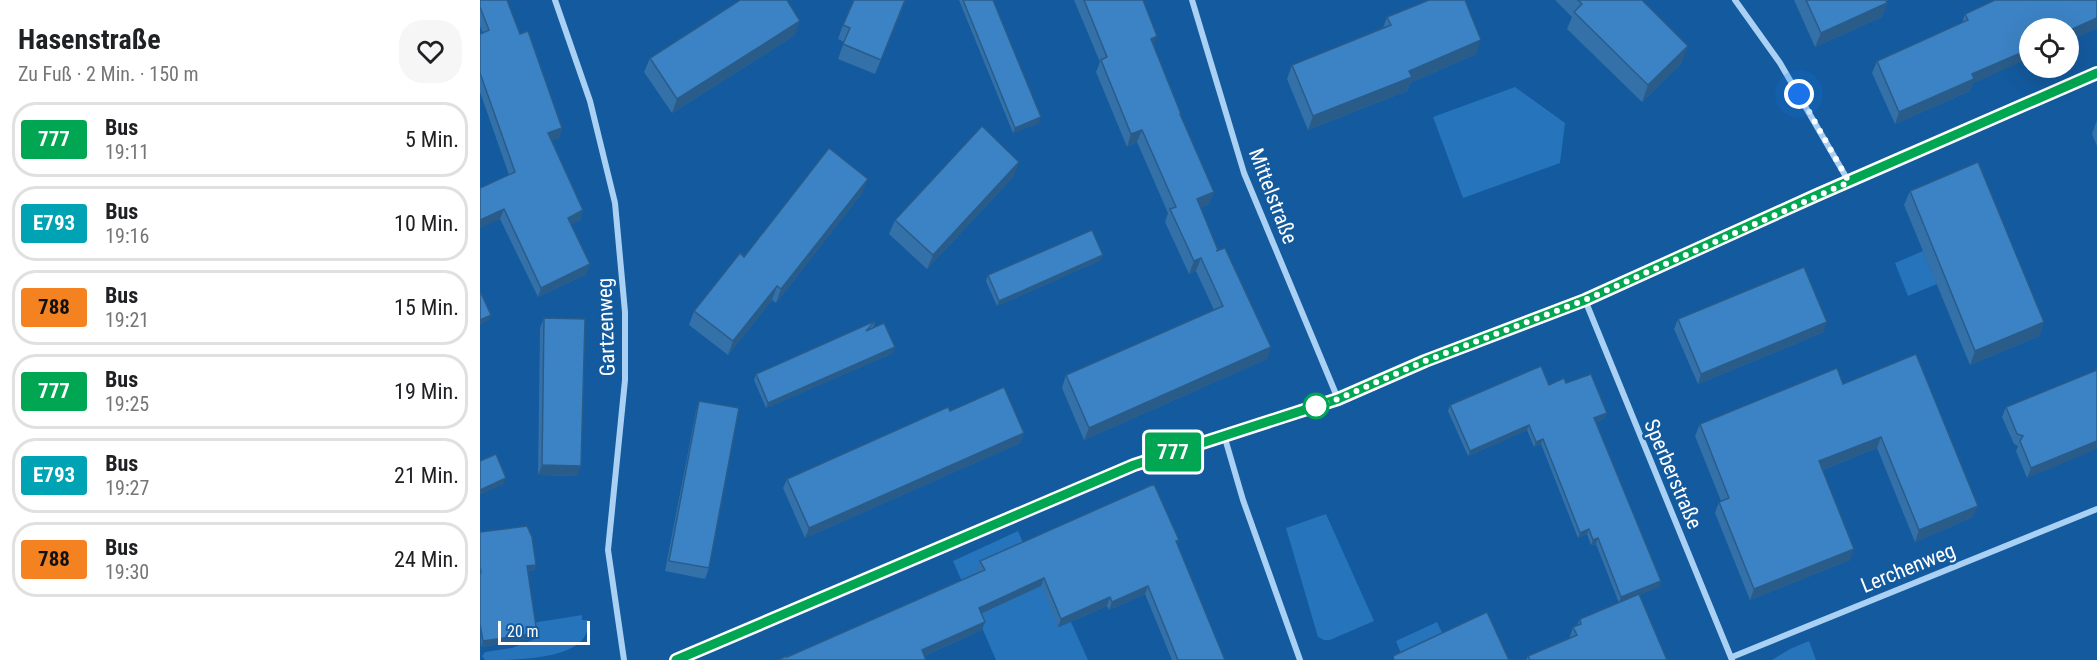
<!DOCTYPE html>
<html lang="de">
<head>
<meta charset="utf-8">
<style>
	:root { --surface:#fff; --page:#f6f6f6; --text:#202124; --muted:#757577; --line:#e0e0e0 }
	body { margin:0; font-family:"Roboto Condensed",sans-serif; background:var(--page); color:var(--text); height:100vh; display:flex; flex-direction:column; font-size:22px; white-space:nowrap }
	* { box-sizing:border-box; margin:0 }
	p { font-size:20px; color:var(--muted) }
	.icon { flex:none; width:33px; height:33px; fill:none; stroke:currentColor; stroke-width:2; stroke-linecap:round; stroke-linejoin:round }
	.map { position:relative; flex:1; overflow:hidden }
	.details { display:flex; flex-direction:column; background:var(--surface); width:480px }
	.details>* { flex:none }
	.badge { padding:0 12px; border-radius:4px; font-size:21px; line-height:39px }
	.fabs { position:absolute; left:1539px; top:18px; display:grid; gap:12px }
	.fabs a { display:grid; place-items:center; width:60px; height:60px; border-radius:50%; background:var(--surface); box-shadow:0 6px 24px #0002; font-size:30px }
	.scale { position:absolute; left:18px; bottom:15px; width:92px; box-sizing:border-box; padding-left:6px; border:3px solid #fff; border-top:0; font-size:16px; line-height:21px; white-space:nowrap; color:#fff; -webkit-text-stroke:4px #135a9e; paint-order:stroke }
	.you { position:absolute; width:30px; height:30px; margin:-15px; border:4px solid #fff; border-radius:50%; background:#1a73e8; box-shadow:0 0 0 9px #1a73e833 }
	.map>.badge { position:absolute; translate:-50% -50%; box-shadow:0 0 0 3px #fff }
	.round { display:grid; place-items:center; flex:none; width:63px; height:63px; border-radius:24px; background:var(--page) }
	.head { display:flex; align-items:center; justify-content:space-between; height:102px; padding:0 18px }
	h1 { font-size:28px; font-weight:700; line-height:45px }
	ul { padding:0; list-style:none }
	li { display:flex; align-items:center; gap:18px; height:75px; margin:0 12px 9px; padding:0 6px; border:3px solid var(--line); border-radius:24px }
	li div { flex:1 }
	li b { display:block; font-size:22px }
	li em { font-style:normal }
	li .badge { min-width:66px; font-weight:700; text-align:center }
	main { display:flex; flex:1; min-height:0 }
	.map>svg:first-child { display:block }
	.green { fill:#2674bc }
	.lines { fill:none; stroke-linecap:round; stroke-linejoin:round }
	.minor { stroke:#aad1f4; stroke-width:6 }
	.wall { fill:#3471a9 }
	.shaded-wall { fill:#2a5c8a }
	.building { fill:#3c83c5; stroke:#2a5c8a; stroke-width:1.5 }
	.line-casing { stroke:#fff; stroke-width:14 }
	.line { stroke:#00a651; stroke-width:9 }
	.walk { stroke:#fff; stroke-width:6; stroke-dasharray:0 10.8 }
	.stop-dot { fill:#fff; stroke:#00a651; stroke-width:3 }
	.labels { text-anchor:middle; stroke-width:5; stroke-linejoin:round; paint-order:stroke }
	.street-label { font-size:21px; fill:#fff; stroke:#135a9e }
</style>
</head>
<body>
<main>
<section class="details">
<div class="head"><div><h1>Hasenstraße</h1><p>Zu Fuß · 2 Min. · 150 m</p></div><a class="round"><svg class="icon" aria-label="heart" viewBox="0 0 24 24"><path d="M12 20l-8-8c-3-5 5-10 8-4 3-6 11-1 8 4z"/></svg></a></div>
<ul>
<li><span class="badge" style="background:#00a651;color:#fff">777</span><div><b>Bus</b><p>19:11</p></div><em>5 Min.</em></li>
<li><span class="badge" style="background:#00a3b4;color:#fff">E793</span><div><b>Bus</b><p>19:16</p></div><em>10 Min.</em></li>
<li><span class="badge" style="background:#f58220;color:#111">788</span><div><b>Bus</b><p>19:21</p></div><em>15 Min.</em></li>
<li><span class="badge" style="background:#00a651;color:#fff">777</span><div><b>Bus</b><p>19:25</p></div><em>19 Min.</em></li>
<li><span class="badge" style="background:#00a3b4;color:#fff">E793</span><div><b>Bus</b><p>19:27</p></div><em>21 Min.</em></li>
<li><span class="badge" style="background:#f58220;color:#111">788</span><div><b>Bus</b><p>19:30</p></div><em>24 Min.</em></li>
</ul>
</section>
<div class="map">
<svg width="1617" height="660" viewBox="0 0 1617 660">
	<rect width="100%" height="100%" fill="#135a9e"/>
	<g class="green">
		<polygon points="1035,87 1085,123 1080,163 983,198 953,117"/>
		<polygon points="1443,251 1457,284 1428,296 1415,263"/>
		<polygon points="846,514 894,621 850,640 844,640 838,637 806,528"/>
		<polygon points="538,531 579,627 591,622 608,660 516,660 473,561"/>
		<path d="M102 615V620H107C115 660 37 660 5 660L2 656 5 652 32 648 55 639 52 623Z"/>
		<polygon points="957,622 964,637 922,656 916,641"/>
		<polygon points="1329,641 1336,660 1292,660 1310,649"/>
	</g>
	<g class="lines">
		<g class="minor">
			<polyline points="75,0 110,101 135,203 145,312 145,380 128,550 144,660"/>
			<polyline points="712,0 764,173 858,399"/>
			<polyline points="1255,0 1300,63 1369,182"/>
			<polyline points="1105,300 1252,660"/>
			<polyline points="744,435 763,500 820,660"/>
			<polyline points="1252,657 1617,509"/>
			<polyline points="196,660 654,464 858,399 945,361 1105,300 1337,195 1617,73"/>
		</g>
	</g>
	<g class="wall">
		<polygon points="0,0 40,34 82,128 79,138 72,140 103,210 100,220 91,224 107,274 58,297 20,219 29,175 0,92 0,34 3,33 0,26"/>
		<polygon points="426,0 395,74 358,59 364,42 358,39 363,25"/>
		<polygon points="479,0 513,0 559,123 533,133"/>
		<polygon points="594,0 663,0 674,46 701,116 734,192 729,204 720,208 738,250 787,359 604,440 582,388 586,375 734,310 716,271 709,274 685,222 688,213 657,142 647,147 616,72 620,62"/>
		<polygon points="1075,0 1162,0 1202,63 1162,102 1087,29 1092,17"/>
		<polygon points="1314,0 1409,0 1407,1 1407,3 1402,17 1335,47"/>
		<polygon points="1485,14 1617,28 1588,41 1588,28 1492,84 1490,91 1415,124 1392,73 1397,61 1482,23"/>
		<polygon points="907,17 996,54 930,83 927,91 828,130 807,79 812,65 903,28"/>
		<polygon points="315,35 192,113 164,72 170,58"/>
		<polygon points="1617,120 1617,146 1612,134"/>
		<polygon points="534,176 447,269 409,234 415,220"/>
		<polygon points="1430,191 1564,322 1559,336 1490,365 1424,205"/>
		<polygon points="382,193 296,303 292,300 248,355 209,325 214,311 264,257"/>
		<polygon points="621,260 517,306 506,281 508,275"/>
		<polygon points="64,318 97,476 58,475 60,328"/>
		<polygon points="1198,319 1344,332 1218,384 1194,329"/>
		<polygon points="395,321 394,326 391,329 413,353 286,408 274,380 276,374"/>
		<polygon points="1617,370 1547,478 1536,451 1538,446 1534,444 1522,417 1526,407"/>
		<polygon points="1086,383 1125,418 1116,422 1181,581 1179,587 1159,595 1187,660 1046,660 1048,656 1089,639 1093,627 1097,625 1100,619 1139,603 1116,544 1111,545 1107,534 1098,538 1061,444 1054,447 1047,430 988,456 968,411 970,405 1069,385"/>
		<polygon points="1363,384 1493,517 1435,542 1397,448 1343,470 1370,560 1270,600 1235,513 1239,502 1241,501 1215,436 1220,424"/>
		<polygon points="219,401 229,568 225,579 185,571 216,411"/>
		<polygon points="470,411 544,433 540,443 325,538 303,488 307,479"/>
		<polygon points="0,532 56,565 54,570 47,571 57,633 55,638 1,647"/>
		<polygon points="697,544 745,660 692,660 665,594 629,610 627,606 578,627 561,586 502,613 502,630 444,656 307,657 499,572 497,569 500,561"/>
	</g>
	<g class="shaded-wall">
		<polygon points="425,0 426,0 395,74 401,60"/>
		<polygon points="1407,3 1402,17 1335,47 1341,33"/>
		<polygon points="1617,18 1617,28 1588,41 1588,31"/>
		<polygon points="320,21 315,35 192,113 197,99"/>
		<polygon points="677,36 673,49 671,39"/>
		<polygon points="1001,40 996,54 930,83 927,91 828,130 833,116 929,71"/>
		<polygon points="1208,46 1202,63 1162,102 1168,85"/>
		<polygon points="1550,49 1550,58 1492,84 1490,91 1415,124 1419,112 1492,74"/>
		<polygon points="561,117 559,123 533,133 535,128"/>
		<polygon points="82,128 79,138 65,142 68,133"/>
		<polygon points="662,130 657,142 647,147 651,134"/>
		<polygon points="539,162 534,176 447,269 453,255"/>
		<polygon points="388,179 382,193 296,303 301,289"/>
		<polygon points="734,192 729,204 712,212 717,199"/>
		<polygon points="24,209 20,219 0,228 0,220"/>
		<polygon points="103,210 100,220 84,227 88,218"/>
		<polygon points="623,255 621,260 517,306 519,301"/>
		<polygon points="721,258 716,271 709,274 714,261"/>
		<polygon points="110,264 107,274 58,297 61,288"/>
		<polygon points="297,286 292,300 248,355 253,341"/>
		<polygon points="11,315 9,320 0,325 0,320"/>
		<polygon points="1347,322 1344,332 1218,384 1221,374"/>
		<polygon points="1564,322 1559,336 1490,365 1495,351"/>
		<polygon points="415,347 413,353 286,408 288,403"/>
		<polygon points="791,347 787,359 604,440 609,428"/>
		<polygon points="1127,413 1125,418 1112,423 1114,418"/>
		<polygon points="1049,425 1047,430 988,456 990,451"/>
		<polygon points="544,433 540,443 325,538 329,528"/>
		<polygon points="1401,437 1397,448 1335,473 1339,461"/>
		<polygon points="1063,439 1061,444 1054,447 1056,442"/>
		<polygon points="1617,441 1617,449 1547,478 1551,468"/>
		<polygon points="62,465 101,466 97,476 58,475"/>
		<polygon points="26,478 24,484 0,495 0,490"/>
		<polygon points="1498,506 1493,517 1435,542 1439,530"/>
		<polygon points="1109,529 1107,534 1098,538 1100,533"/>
		<polygon points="1118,538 1116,544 1111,545 1113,540"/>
		<polygon points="1374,549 1370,560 1270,600 1274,589"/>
		<polygon points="56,565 54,570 45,571 47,566"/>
		<polygon points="564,578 561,586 496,616 499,608"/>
		<polygon points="1181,581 1179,587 1139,603 1141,597"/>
		<polygon points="668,586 665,594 629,610 632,602"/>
		<polygon points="630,597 627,606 578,627 581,619"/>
		<polygon points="505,622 502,630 439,658 442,650"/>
		<polygon points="57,633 55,638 1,647 3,641"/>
	</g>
	<g class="building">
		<polygon points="0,0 27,0 40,34 48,31 82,128 68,133 103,210 88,218 110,264 61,288 24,209 0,220 0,188 35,172 0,73 0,34 9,30 0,7"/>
		<polygon points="260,0 307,0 320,21 197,99 170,58"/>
		<polygon points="374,0 425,0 401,60 363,44 370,28 363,25"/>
		<polygon points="483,0 513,0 561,117 535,128"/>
		<polygon points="604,0 663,0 677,36 671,39 701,114 700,114 734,192 717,199 738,250 736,251 745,248 791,347 609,428 586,375 743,306 721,258 714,261 690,209 696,207 662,130 651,134 621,60 627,57"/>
		<polygon points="949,0 985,0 1001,40 929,71 932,77 833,116 812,65 911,25 907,17"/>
		<polygon points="1098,0 1162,0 1208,46 1168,85 1094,12 1102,4"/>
		<polygon points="1326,0 1406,0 1407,3 1341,33"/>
		<polygon points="1515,0 1617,0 1617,18 1588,31 1588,28 1550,28 1550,49 1492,74 1494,79 1419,112 1397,61 1488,20 1485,14"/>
		<polygon points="502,126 539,162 453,255 415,220"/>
		<polygon points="349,148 388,179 301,289 297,286 253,341 214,311 260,253 264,257"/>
		<polygon points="1498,162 1564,322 1495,351 1430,191"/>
		<polygon points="612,230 623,255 519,301 508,275"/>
		<polygon points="1324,267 1347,322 1221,374 1198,319"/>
		<polygon points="0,291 11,315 0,320"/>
		<polygon points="64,318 105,319 101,466 62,465"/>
		<polygon points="395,321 386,331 404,323 415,347 288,403 276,374"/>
		<polygon points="1436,354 1498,506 1439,530 1401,437 1339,461 1374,549 1274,589 1239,502 1249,498 1220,424 1357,368 1363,384"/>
		<polygon points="1061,366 1069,385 1084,378 1086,383 1111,374 1127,413 1114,418 1181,581 1141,597 1118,538 1113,540 1109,529 1100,533 1063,439 1056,442 1049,425 990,451 970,405"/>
		<polygon points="1617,370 1617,441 1551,468 1540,441 1543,436 1537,434 1526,407"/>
		<polygon points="524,387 544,433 329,528 307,479 468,407 470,411"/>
		<polygon points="219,401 259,408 229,568 189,561"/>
		<polygon points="16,454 26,478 0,490 0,461"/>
		<polygon points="674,484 699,540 696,541 745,660 698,660 668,586 632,602 630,597 581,619 564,578 499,608 505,622 442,650 446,660 297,660 307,656 307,657 505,570 500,561"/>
		<polygon points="47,526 52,537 56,565 47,566 57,633 3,641 0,624 0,573 1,573 0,566 0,532"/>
		<polygon points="1159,594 1187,660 1050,660 1048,656 1097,635 1093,627 1101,624 1100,619"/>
		<polygon points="1007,612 1029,660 913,660 914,660 913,656"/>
	</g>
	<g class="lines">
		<defs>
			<polyline id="line" points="196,660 654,465 858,399 945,361 1105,300 1337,195 1617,73"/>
		</defs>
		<use href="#line" class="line-casing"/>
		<use href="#line" class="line"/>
		<polyline class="walk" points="836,406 858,399 945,361 1105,300 1369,182 1319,94"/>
	</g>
	<circle class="stop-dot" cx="836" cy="406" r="12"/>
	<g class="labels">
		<g class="street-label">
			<text transform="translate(793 196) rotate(69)" y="7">Mittelstraße</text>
			<text transform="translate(126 327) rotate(-92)" y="7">Gartzenweg</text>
			<text transform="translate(1193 474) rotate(67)" y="7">Sperberstraße</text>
			<text transform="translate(1428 568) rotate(-22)" y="7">Lerchenweg</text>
		</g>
	</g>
</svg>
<div class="fabs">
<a><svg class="icon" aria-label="locate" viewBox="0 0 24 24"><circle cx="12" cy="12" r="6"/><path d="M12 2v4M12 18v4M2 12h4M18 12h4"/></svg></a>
</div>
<div class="scale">20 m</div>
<div class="you" style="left:1319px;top:94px"></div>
<b class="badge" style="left:693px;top:452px;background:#00a651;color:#fff">777</b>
</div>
</main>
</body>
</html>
